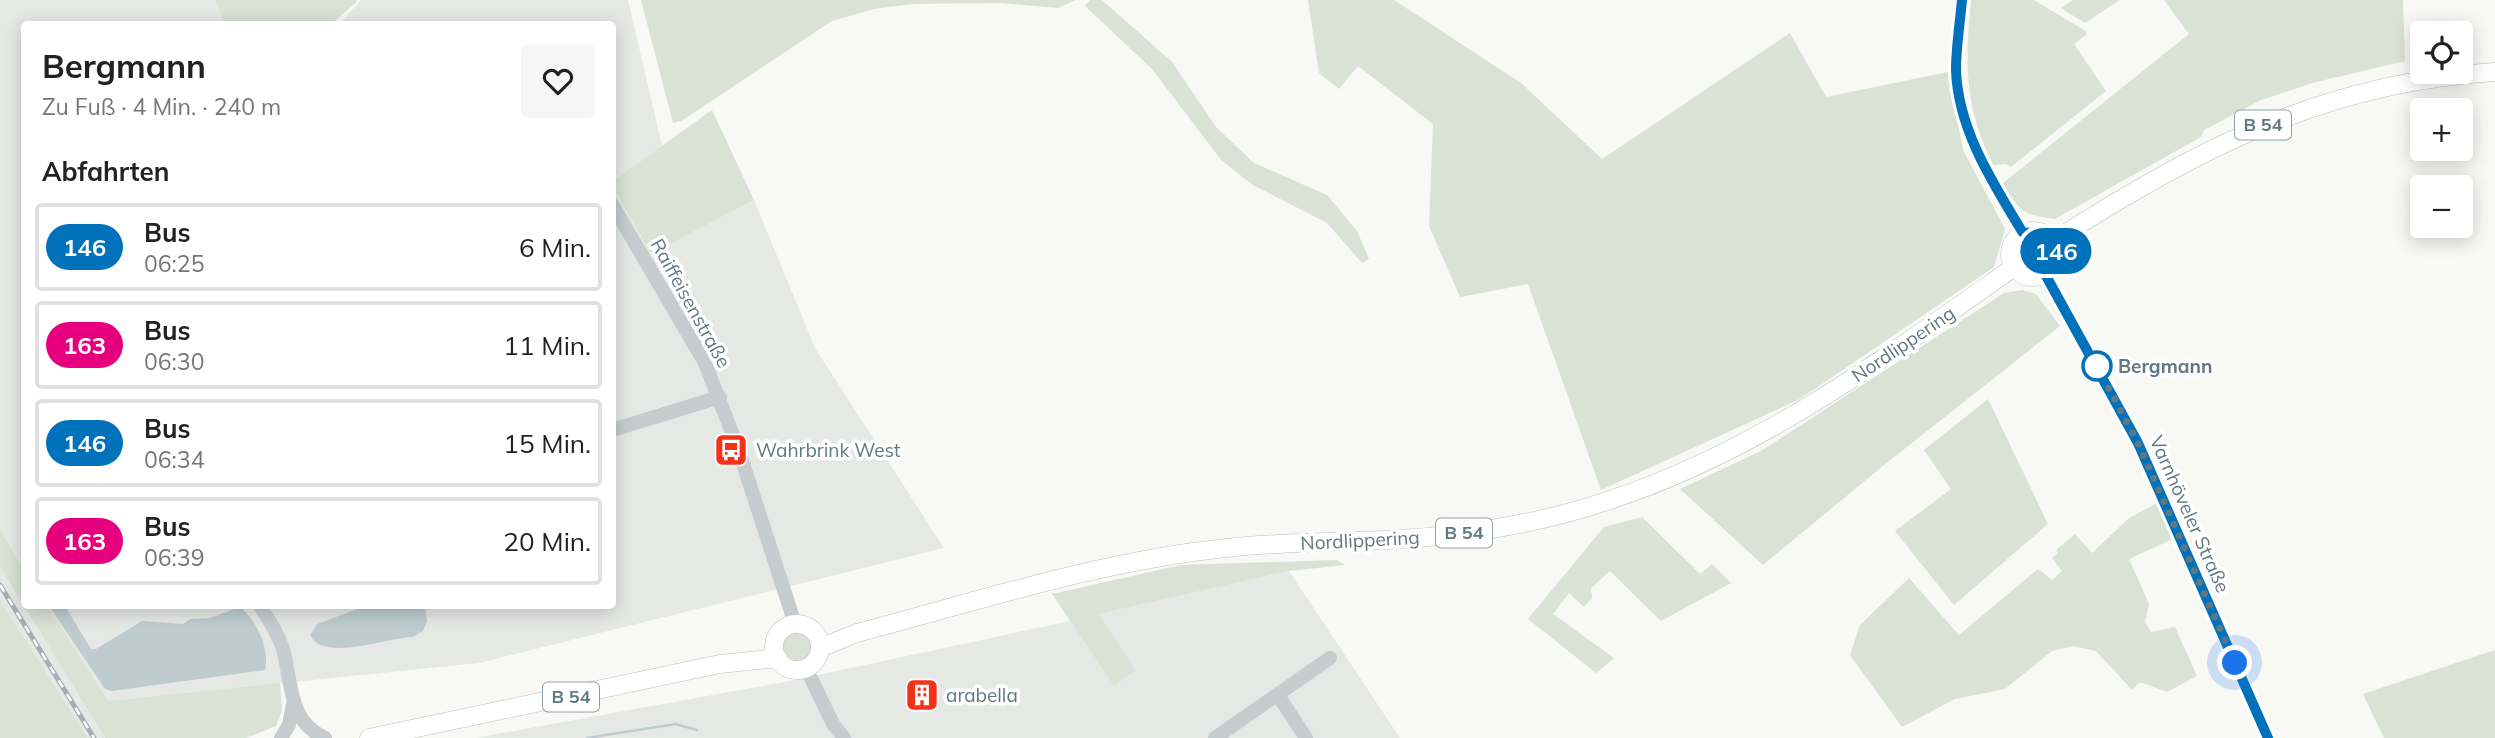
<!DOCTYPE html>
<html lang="de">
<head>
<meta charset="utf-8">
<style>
	:root { --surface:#fff; --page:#f6f6f6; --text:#222; --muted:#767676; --line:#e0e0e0 }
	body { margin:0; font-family:Mulish,sans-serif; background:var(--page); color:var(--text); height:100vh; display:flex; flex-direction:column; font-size:26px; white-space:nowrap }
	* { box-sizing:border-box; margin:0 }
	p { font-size:23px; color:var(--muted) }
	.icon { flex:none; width:38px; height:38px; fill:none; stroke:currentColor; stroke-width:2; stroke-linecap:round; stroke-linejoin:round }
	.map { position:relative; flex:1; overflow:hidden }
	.drawer { position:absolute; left:21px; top:21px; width:595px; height:588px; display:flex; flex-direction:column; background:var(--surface); border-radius:7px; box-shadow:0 4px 18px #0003 }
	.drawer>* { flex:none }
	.badge { padding:0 14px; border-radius:23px; font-size:24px; line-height:46px }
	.tools { position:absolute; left:2410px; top:21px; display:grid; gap:14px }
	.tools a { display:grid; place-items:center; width:63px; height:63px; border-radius:7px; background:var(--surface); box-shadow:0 4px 18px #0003; font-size:35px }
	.you { position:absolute; width:35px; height:35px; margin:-18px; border:5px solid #fff; border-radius:50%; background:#1a73e8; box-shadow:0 0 0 10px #1a73e833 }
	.map>.badge { position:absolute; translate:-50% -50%; box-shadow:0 0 0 4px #fff }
	h2 { padding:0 21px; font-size:26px; line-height:63px }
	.round { display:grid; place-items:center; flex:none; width:74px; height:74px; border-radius:7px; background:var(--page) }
	.headline { display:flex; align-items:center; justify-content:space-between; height:119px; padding:0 21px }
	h1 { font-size:33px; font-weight:700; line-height:52px }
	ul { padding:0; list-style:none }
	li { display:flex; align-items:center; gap:21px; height:88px; margin:0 14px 10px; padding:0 7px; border:4px solid var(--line); border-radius:7px }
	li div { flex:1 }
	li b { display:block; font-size:26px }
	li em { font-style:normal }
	li .badge { min-width:77px; font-weight:700; text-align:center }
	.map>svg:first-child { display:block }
	.built { fill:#e6e8e6 }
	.green { fill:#dae1d5 }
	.water { fill:#becccf }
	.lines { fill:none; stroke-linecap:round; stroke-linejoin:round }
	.stream { stroke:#becccf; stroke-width:2.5 }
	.major-casing { stroke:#b8bec1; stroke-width:19 }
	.minor { stroke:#c6cbce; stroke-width:14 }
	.major { stroke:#fff; stroke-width:18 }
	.rail-casing { stroke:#a5aeb3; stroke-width:5 }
	.rail { stroke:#fff; stroke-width:2.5; stroke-dasharray:8; stroke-linecap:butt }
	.line-casing { stroke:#fff; stroke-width:16 }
	.line { stroke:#0072bc; stroke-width:10 }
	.walk { stroke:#607883; stroke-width:7; stroke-dasharray:0 12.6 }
	.stop-dot { fill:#fff; stroke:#0072bc; stroke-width:3.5 }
	.labels { text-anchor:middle; stroke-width:7; stroke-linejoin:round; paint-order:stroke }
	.shield { fill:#fff; stroke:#90a0a8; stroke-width:2 }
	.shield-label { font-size:18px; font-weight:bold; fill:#607883 }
	.street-label { font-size:19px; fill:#607883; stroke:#fff }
	.stop-label { font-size:19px; font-weight:bold; fill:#607883; stroke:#fff; text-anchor:start }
	.poi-label { font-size:19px; fill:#607883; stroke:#fff; text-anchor:start }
</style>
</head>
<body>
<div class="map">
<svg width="2495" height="738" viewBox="0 0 2495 738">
	<rect width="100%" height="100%" fill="#f8f8f5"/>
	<g class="built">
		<polygon points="0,0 215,0 225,24 24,24 24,568 0,529"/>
		<polygon points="361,0 628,0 662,146 613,181 612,24 339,24"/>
		<polygon points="613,187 651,254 754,200 815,348 944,548 479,663 108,701 48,606 612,606"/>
		<polygon points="0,567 105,738 88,738 0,600"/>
		<polygon points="1289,571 1400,738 475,738 790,681 1070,621 1114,685 1136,670 1099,614"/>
	</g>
	<g class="green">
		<polygon points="215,0 356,0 357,2 331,24 225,24"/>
		<polygon points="641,0 1076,0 1058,8 1002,3 912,4 874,9 832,21 681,121 673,123"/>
		<polygon points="1090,0 1102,0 1172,62 1216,127 1254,163 1327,195 1357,231 1369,259 1362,263 1327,223 1253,185 1222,161 1152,69 1085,6"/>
		<polygon points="1308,0 1394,0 1521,83 1602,159 1790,33 1826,97 1948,72 1963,150 2005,229 1994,267 1800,399 1601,490 1528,284 1460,297 1429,226 1433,124 1358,66 1339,89 1319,73"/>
		<path d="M1971 0H2034L2084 30 2087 34 2074 44 2106 91 2011 167 2006 164 1993 165C1964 104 1965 65 1971 0Z"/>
		<polygon points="2073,0 2120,0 2085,23 2061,8"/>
		<path d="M2164 0H2403L2405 61 2312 83 2261 100 2204 130 2201 137 2055 219C2023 215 2019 211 2003 183L2189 34Z"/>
		<polygon points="712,110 754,200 651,254 613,187 613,181"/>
		<circle cx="2033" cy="254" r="18"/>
		<polygon points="2022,290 2036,294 2060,326 1884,465 1763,565 1680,489 1761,451 2004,293"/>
		<polygon points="1988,399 2048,524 1954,605 1895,531 1951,489 1924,450"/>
		<polygon points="2157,503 2173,539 2129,559 2149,604 2145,622 2151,632 2175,627 2197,676 2167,692 2140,682 2132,690 2096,651 2073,646 2052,651 2005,689 1955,699 1902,727 1850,655 1860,625 1909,578 1959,635 2038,569 2052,580 2062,571 2052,558 2058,553 2056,550 2075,534 2092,553 2129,518"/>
		<polygon points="1642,517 1700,574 1712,564 1731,583 1661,621 1610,571 1591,588 1592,598 1584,607 1569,593 1553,614 1614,658 1596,673 1528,619 1604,527"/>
		<polygon points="0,529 24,569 24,606 48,606 108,701 280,683 282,710 276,726 246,738 105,738 0,567"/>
		<polygon points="1337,560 1345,565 1289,571 1099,614 1136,670 1114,686 1052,594 1181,565"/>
		<polygon points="0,600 88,738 0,738"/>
		<circle cx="797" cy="647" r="18"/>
		<polygon points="2495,650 2495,738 2384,738 2363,694"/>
	</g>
	<g class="water">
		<path d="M49 606H65L91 649H96L142 621 183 624 190 619 210 618 240 607C257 620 270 650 265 670L112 691 105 689Z"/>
		<path d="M365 606H425L427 621 423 631 413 637C388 637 323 663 310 635L317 624Z"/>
	</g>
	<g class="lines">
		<polyline class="stream" points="587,738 676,724 697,730"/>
		<defs>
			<g id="major">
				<circle cx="2033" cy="254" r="23"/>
				<path d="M2053 241C2197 150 2321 83 2495 72"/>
				<circle cx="797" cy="647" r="23"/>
				<path d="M820 648 857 633C978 601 1101 561 1226 548 1279 542 1333 542 1387 540 1461 536 1536 525 1607 501 1758 452 1885 358 2014 267"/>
				<polyline points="369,738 720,664 778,658"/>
			</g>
		</defs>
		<use href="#major" class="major-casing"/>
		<g class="minor">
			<path d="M1962 0C1960 23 1956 47 1956 70 1958 130 1993 183 2023 233"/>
			<polyline points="612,204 705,363 738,448 795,624"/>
			<polyline points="2045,274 2138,443 2268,738"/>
			<polyline points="612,430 720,397"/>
			<path d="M260 606C269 620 278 633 283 649 292 682 288 722 325 738"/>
			<polyline points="806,668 833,724 844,738"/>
			<polyline points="1278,695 1306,738"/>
			<polyline points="281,738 289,725 293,704"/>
			<polyline points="1215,738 1330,658"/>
		</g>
		<use href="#major" class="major"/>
		<defs>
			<polyline id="rail" points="0,585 94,738"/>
		</defs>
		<use href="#rail" class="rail-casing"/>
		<use href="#rail" class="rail"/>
	</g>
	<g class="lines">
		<defs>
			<path id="line" d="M1962 0C1960 23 1956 47 1956 70 1958 130 1993 183 2023 233L2039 232C2059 240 2061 261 2045 274L2138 443 2268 738"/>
		</defs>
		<use href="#line" class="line-casing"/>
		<use href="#line" class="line"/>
		<polyline class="walk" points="2097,366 2138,443 2235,663"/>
	</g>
	<defs>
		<symbol id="bus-square" viewBox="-11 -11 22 22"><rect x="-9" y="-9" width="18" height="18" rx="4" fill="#f43119" stroke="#fff"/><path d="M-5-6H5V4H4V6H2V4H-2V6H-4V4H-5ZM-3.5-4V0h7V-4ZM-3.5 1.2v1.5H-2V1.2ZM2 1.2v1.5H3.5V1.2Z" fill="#fff"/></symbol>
		<symbol id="building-square" viewBox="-11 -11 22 22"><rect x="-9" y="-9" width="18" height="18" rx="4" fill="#f43119" stroke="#fff"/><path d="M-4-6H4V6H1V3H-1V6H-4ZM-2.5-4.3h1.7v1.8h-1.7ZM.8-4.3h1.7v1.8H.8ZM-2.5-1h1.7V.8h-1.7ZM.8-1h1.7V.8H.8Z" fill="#fff"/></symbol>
	</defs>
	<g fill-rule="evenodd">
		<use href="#bus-square" x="712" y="431" width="38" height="38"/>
		<use href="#building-square" x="903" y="676" width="38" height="38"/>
	</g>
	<circle class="stop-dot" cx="2097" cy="366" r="14"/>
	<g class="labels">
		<g class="shield">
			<rect x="2235" y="110.5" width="56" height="29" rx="5"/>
			<rect x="1436" y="518.5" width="56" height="29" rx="5"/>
			<rect x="543" y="682.5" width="56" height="29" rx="5"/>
		</g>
		<g class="shield-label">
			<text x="2263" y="131">B 54</text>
			<text x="1464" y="539">B 54</text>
			<text x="571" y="703">B 54</text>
		</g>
		<g class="street-label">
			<text transform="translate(691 303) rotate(61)" y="7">Raiffeisenstraße</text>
			<text transform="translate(1903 344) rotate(-34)" y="7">Nordlippering</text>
			<text transform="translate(2190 514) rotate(66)" y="7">Varnhöveler Straße</text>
			<text transform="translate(1360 540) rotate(-3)" y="7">Nordlippering</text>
		</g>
		<g class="stop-label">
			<text x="2118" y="373">Bergmann</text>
		</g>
		<g class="poi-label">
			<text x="756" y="457">Wahrbrink West</text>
			<text x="946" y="702">arabella</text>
		</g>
	</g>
</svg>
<div class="tools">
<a><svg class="icon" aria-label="locate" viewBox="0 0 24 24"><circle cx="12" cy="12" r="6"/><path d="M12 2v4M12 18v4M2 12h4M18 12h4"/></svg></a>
<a>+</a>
<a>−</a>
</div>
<div class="you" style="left:2235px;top:663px"></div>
<b class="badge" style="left:2056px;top:251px;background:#0072bc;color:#fff">146</b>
<section class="drawer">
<div class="headline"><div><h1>Bergmann</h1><p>Zu Fuß · 4 Min. · 240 m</p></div><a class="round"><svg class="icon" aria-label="heart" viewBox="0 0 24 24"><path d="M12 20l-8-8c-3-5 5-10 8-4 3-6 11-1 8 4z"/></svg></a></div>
<h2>Abfahrten</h2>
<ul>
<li><span class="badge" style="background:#0072bc;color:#fff">146</span><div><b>Bus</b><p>06:25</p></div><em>6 Min.</em></li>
<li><span class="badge" style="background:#e6007e;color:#fff">163</span><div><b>Bus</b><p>06:30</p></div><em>11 Min.</em></li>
<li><span class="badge" style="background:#0072bc;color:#fff">146</span><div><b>Bus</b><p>06:34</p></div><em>15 Min.</em></li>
<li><span class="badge" style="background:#e6007e;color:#fff">163</span><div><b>Bus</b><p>06:39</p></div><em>20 Min.</em></li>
</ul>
</section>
</div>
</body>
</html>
